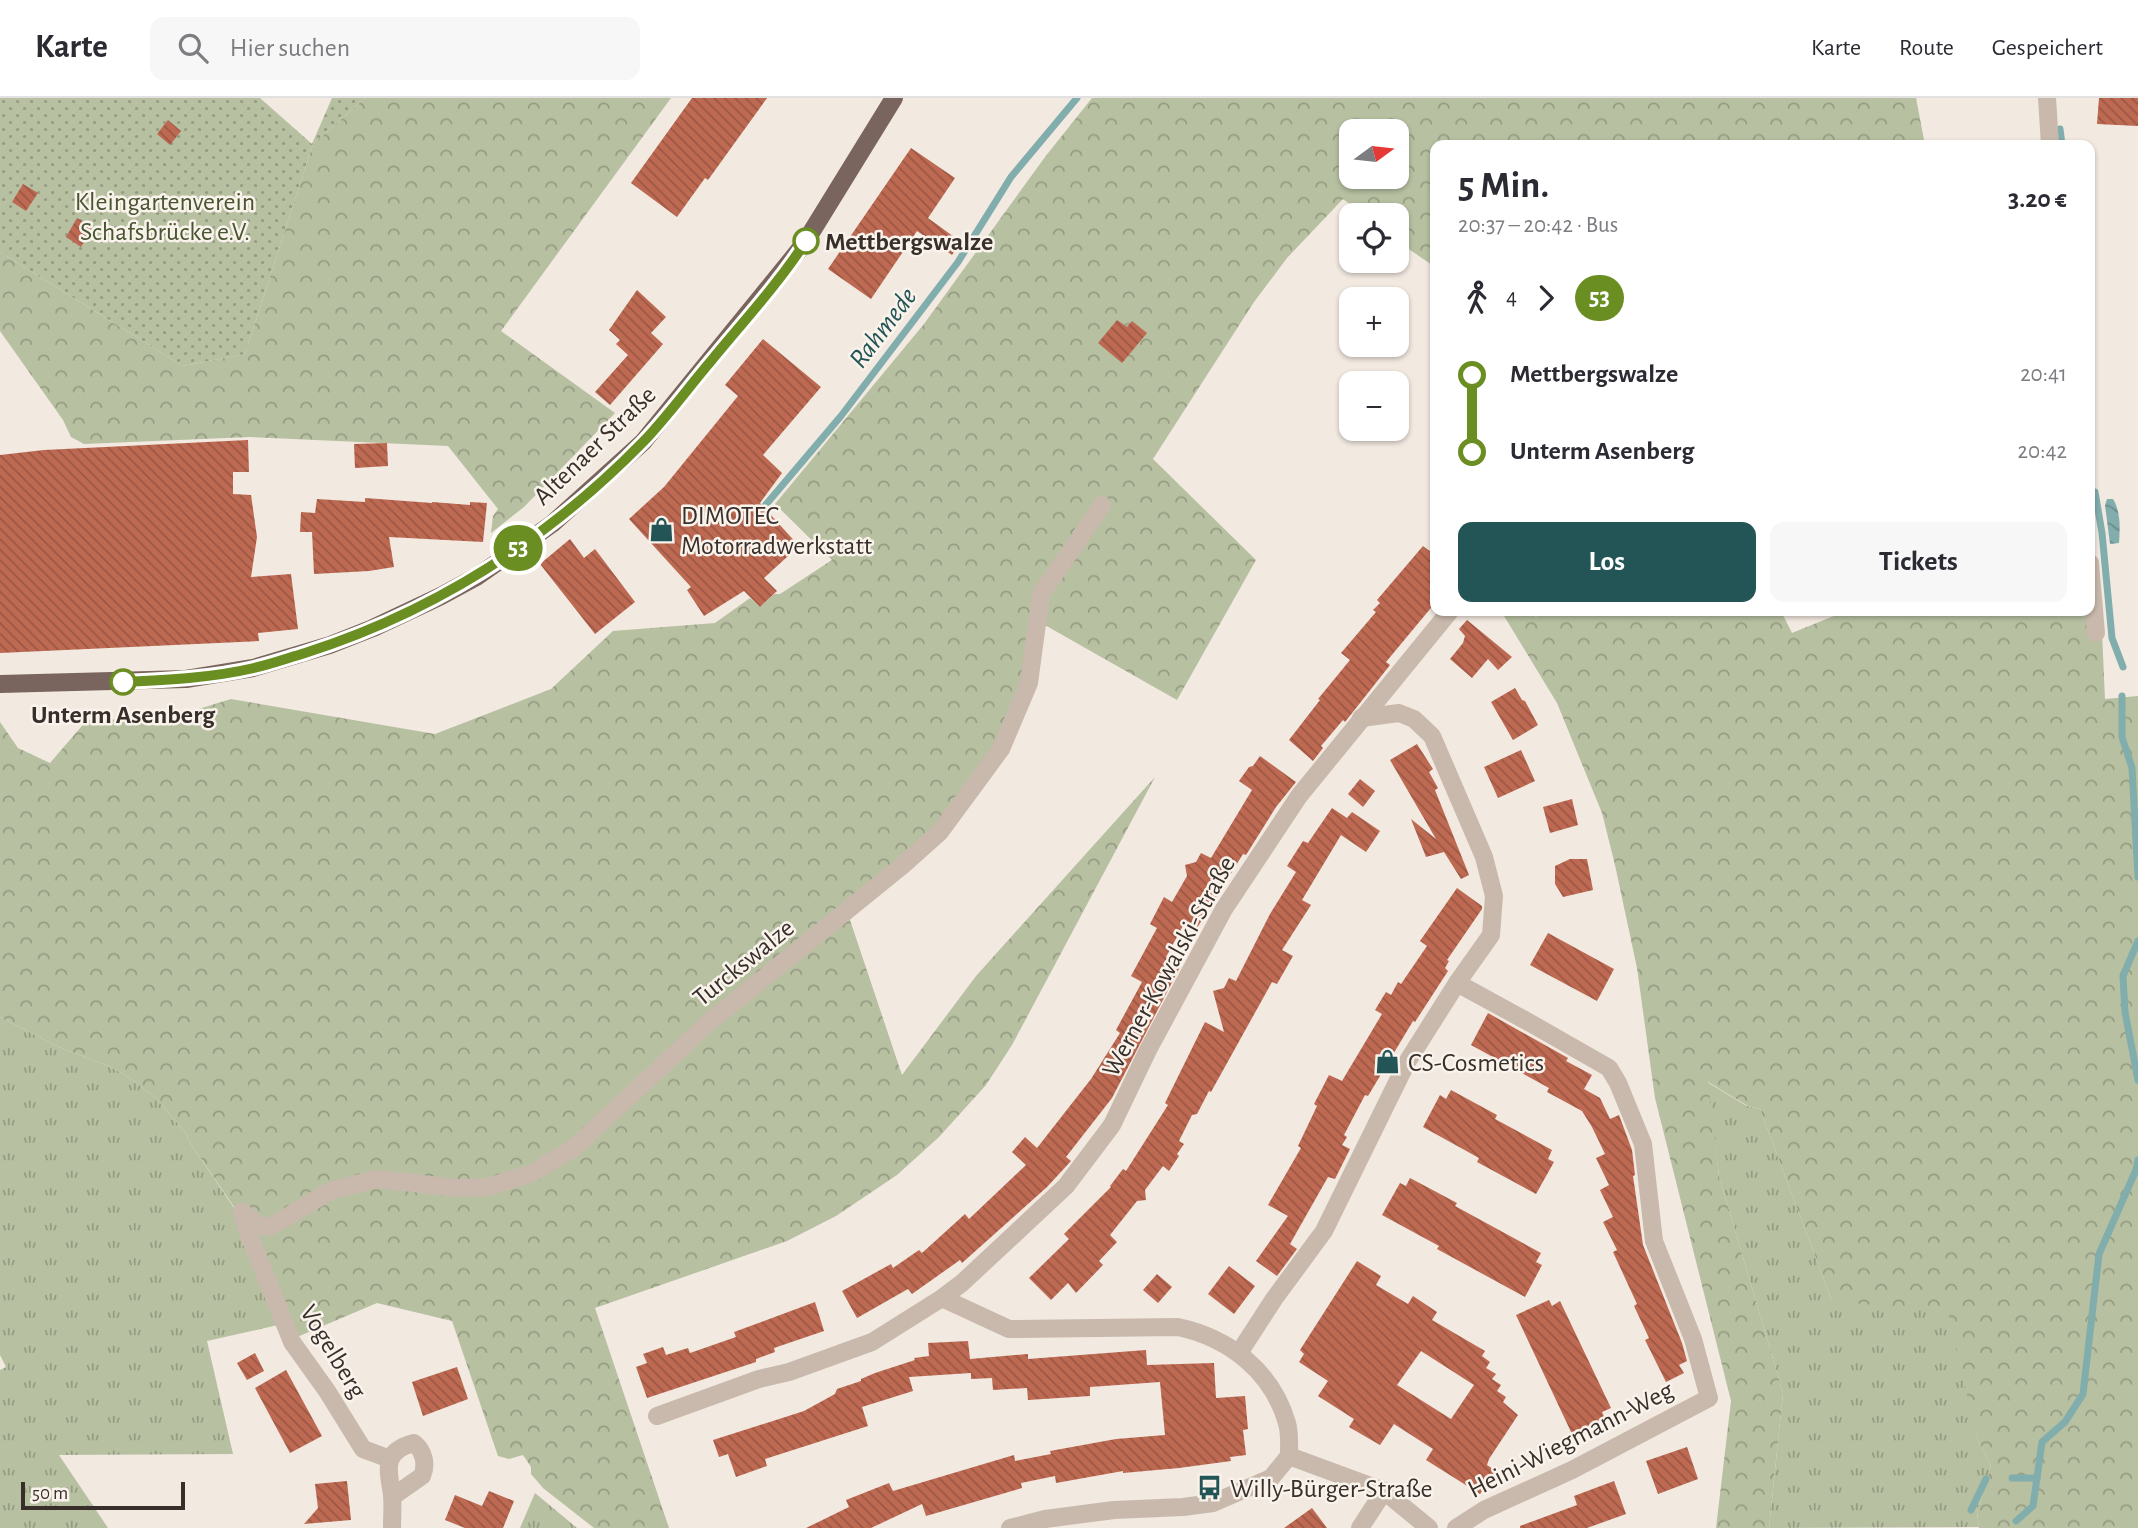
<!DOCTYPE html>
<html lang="de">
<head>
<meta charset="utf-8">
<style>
	:root { --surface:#fff; --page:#f7f7f7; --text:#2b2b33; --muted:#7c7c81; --line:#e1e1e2; --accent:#235557 }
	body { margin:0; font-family:"Alegreya Sans",sans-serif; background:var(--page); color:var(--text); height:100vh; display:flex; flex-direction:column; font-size:26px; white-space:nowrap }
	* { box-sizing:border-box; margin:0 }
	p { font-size:23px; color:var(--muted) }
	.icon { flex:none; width:38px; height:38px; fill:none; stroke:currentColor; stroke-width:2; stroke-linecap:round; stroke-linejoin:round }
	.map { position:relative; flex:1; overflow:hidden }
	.details { position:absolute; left:1430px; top:42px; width:665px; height:476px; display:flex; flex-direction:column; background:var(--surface); border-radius:14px; box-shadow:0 2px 5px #0004 }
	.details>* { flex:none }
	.badge { padding:0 14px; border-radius:23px; font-size:24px; line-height:46px }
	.needle { width:46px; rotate:75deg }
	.buttons { position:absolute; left:1339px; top:21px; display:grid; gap:14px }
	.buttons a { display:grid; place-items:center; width:70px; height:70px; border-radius:14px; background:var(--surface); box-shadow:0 2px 5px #0004; font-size:35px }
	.scale { position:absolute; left:21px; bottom:18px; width:164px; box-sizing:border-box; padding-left:7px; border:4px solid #382f2b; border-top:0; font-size:19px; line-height:24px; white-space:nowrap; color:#382f2b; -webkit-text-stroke:5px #f9f3ec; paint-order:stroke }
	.map>.badge { position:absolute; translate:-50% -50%; box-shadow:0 0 0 4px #fff }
	.legs { display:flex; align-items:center; gap:10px; height:77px; padding:0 28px; font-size:23px }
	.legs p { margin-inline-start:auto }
	.headline { display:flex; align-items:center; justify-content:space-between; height:119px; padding:0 28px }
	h1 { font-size:38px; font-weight:700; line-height:52px }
	.primary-button { display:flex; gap:14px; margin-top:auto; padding:14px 28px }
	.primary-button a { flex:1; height:80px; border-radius:14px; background:var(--accent); color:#fff; font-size:28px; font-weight:700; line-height:80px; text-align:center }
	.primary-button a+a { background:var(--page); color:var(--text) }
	ul { padding:0 28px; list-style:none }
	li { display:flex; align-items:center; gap:24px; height:77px; font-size:26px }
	li i { display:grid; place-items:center; width:10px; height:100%; margin:0 9px; background:currentColor }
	li i::after { content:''; width:18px; height:18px; margin:-9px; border:5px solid; border-radius:50%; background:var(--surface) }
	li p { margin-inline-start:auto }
	li:first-child i { background:linear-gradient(#0000 50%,currentColor 0) }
	li:last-child i { background:linear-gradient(currentColor 50%,#0000 0) }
	header { display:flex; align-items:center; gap:42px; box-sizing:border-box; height:98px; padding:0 35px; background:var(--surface); border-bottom:2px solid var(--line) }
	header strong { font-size:33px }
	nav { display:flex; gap:38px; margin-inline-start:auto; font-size:24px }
	.search { width:490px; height:63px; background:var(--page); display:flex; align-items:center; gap:18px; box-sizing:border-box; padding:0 24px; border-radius:14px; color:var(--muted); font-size:26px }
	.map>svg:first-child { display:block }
	.grass { fill:url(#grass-tufts) }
	.forest { fill:url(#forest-crowns); fill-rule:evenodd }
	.park { fill:url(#park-dots) }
	.water { fill:url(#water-waves) }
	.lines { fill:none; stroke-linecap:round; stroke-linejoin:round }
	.stream { stroke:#81adad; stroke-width:7 }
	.building { fill:url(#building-back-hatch); fill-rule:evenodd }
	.minor { stroke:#c9b9ac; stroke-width:18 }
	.major { stroke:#79655d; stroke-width:18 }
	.line-1-casing { stroke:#fff; stroke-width:16 }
	.line-1 { stroke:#6b8e23; stroke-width:10 }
	.stop-1-dot { fill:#fff; stroke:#6b8e23; stroke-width:3.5 }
	.labels { text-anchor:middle; stroke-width:5; stroke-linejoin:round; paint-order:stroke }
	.park-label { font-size:26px; fill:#485530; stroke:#f9f3ec }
	.stop-label { font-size:26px; font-weight:bold; fill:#382f2b; stroke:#f9f3ec; text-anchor:start }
	.street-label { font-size:26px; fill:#382f2b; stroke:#f9f3ec }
	.poi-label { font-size:26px; fill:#382f2b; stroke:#f9f3ec; text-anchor:start }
	.water-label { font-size:28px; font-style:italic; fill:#235557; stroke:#f9f3ec }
</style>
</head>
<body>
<header>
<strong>Karte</strong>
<div class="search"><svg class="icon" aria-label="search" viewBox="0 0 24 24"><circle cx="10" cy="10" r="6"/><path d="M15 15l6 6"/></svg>Hier suchen</div>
<nav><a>Karte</a><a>Route</a><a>Gespeichert</a></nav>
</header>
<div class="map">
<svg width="2138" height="1430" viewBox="0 0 2138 1430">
	<defs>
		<pattern id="grass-tufts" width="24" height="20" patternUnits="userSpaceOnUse" patternTransform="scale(1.75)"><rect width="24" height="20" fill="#b7c0a1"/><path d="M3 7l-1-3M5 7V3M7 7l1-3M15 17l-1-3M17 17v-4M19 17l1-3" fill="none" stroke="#969c83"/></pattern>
		<pattern id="forest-crowns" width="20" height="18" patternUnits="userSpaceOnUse" patternTransform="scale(1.75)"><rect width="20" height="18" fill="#b7c0a1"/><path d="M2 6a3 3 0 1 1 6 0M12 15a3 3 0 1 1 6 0" fill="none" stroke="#969c83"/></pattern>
		<pattern id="park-dots" width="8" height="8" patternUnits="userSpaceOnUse" patternTransform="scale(1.75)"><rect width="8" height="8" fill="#b7c0a1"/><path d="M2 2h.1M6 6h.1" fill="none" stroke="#969c83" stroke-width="1.8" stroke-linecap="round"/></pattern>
		<pattern id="water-waves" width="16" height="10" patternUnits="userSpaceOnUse" patternTransform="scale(1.75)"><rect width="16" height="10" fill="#81adad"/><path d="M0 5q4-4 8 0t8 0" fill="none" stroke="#6b8d8d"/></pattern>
		<pattern id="building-back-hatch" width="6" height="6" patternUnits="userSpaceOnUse" patternTransform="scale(1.75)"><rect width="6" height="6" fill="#be6952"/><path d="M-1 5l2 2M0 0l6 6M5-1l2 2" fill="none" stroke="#9b5744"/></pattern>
	</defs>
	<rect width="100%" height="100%" fill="#f2e9e0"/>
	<g class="grass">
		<polygon points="2138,840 2138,1004 1972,1312 1977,1340 1991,1367 1977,1414 1979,1429 1769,1430 1783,1295 1719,1078 1707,984 1747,1008 1760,1011 1832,1203"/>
		<polygon points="0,919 59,949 111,969 130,980 155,999 186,1035 189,1043 234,1110 241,1141 278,1227 207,1243 233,1356 59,1357 108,1430 0,1430 0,1272 6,1269 0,1257"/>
		<polygon points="535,1395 577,1430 520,1430"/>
	</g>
	<g class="forest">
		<polygon points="365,0 671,0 501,233 615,315 524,409 491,435 493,418 498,411 448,348 250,339 84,346 71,339 63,322 0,233 0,154 183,268 245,256 313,46"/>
		<path d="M1092 0H1916L1925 47H1435V169L1397 143 1396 117H1364L1343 101 1287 160 1254 204 1153 361 1256 462 1177 602 1043 526 1004 655 849 819 902 977 976 878 1155 679 1012 947 986 987 939 1039 897 1077 836 1118 787 1143 595 1210 669 1430H594L543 1390 531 1376V1369L523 1357 509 1361 498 1358 452 1223 377 1205 297 1239 278 1227 241 1141 234 1109 189 1043 186 1035 155 999 130 980 111 969 59 949 0 919V624L18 650 50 665 87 622 166 621 231 601 435 636 551 591 613 533 715 525 750 500 760 509 774 496H780L832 462 775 406 924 226 1045 59ZM1351 33H1396V79H1351Z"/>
		<polygon points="1501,513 1531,513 1536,519 1541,513 1781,513 1792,535 1846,513 2088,513 2102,535 2105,601 2138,598 2138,1430 1979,1430 1977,1414 1991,1367 1977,1340 1948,1214 1832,1203 1760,1011 1748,1008 1708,984 1719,1078 1783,1295 1769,1430 1716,1430 1731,1303 1655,1000 1637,870 1615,767 1602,715 1557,605"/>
	</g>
	<polygon class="park" points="0,0 260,0 312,46 332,0 365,0 313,46 245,256 183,268 0,154"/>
	<path class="water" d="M2107 401H2113C2121 414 2120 431 2119 445L2110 446 2105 407Z"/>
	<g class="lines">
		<g class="stream">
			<polyline points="2060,31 2062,47"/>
			<polyline points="2095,394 2102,435 2112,540 2123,569"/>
			<polyline points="763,410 841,318 958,164 1011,79 1077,0"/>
			<polyline points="2122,598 2122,639 2132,670 2138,779"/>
			<polyline points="2138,843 2123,878 2125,914 2138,982"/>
			<polyline points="2012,1380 2037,1380"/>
			<polyline points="1971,1412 1986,1381"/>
			<polyline points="2016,1423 2033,1408 2042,1344 2065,1324 2083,1296 2099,1156 2136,1072 2138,1062"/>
		</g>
	</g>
	<g class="building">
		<polygon points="692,0 767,0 708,82 705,80 677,119 631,85"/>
		<polygon points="2099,0 2138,0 2138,28 2097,26"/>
		<polygon points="168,22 181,33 170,47 157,36"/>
		<polygon points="911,50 955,80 928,120 961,144 952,157 917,133 871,201 828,171"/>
		<polygon points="23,86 38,95 26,113 12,104"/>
		<polygon points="77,120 92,129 81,149 66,139"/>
		<polygon points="637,192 666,219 651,235 663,246 610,307 595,294 628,257 616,246 620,242 609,232"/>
		<polygon points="1117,222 1127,229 1132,223 1147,235 1122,265 1098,245"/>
		<polygon points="763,241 821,289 763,357 782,375 760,405 799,448 764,480 777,493 760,509 744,493 704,518 687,492 691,489 629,421 664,389 738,298 725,287"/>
		<polygon points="248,342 249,374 233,374 233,396 251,397 257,439 251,479 291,476 298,531 258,535 259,543 0,555 0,357 44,352"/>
		<polygon points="387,345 388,368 355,370 354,346"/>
		<polygon points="365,400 432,405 432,404 470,407 470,404 487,405 483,444 389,439 394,469 369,473 314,476 312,434 300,434 301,414 315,415 317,401 365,404"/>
		<polygon points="570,441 584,460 595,451 635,504 595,536 540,466"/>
		<polygon points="1423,448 1435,457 1435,505 1386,564 1390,567 1345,624 1343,622 1321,648 1323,650 1313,663 1289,642 1320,602 1318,601 1350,562 1341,555 1376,514 1373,512 1380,505 1377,502"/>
		<polygon points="1467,522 1512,559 1498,572 1488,561 1472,580 1450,561 1463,545 1465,538 1459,531"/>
		<polygon points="1515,590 1522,602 1525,603 1538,627 1513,642 1491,604"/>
		<polygon points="1417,646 1433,671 1429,674 1438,690 1435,692 1469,777 1461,781 1444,754 1426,759 1411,721 1436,741 1390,662"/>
		<polygon points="1521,652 1535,683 1498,700 1484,669"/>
		<polygon points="1260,658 1296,684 1276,709 1246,757 1243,756 1197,830 1185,824 1166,859 1181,867 1112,1000 1066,1059 1071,1063 1047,1089 962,1165 960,1162 912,1196 908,1191 857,1220 842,1193 891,1166 893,1170 919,1152 922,1155 965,1116 969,1121 1026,1067 1012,1054 1025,1039 1037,1050 1091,981 1120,935 1116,932 1142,884 1131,878 1157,830 1150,826 1164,799 1172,804 1187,778 1185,767 1196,764 1201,755 1211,760 1252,692 1239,683 1249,669 1253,668"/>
		<polygon points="1360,681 1375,693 1363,709 1348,696"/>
		<polygon points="1572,701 1578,727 1550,735 1543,709"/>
		<polygon points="1332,710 1347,720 1352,714 1380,733 1366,754 1341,737 1302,802 1311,807 1282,852 1293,858 1277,886 1272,884 1211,994 1209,993 1197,1016 1192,1017 1179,1043 1184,1046 1177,1056 1179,1058 1169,1073 1163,1068 1145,1092 1146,1102 1137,1103 1110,1137 1117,1144 1099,1163 1103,1167 1076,1195 1068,1185 1051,1202 1029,1180 1069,1141 1064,1136 1111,1089 1110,1088 1123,1071 1126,1073 1168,1007 1165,1005 1205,924 1224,934 1213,893 1224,890 1229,880 1236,883 1270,816 1296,774 1287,768 1303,743 1308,745"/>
		<polygon points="1570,761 1587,761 1593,792 1563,799 1555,786 1555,768"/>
		<polygon points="1457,790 1482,808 1482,811 1447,862 1449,863 1445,870 1448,873 1415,924 1413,923 1368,998 1365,997 1344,1037 1347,1039 1342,1047 1350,1051 1335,1081 1328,1079 1290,1146 1297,1151 1277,1178 1256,1163 1288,1118 1268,1107 1301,1050 1298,1048 1317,1008 1314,1006 1329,977 1342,983 1382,916 1375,912 1386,894 1391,897 1398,884 1401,886 1427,848 1420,843"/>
		<polygon points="1548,835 1614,871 1597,903 1530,867"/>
		<polygon points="1488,915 1568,960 1566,963 1592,977 1584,991 1600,1000 1610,1021 1619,1017 1632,1052 1635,1077 1633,1078 1643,1147 1682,1245 1687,1263 1679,1267 1684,1275 1666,1284 1645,1242 1649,1240 1634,1208 1637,1206 1613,1154 1617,1152 1603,1124 1613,1119 1600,1092 1609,1087 1596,1060 1605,1056 1592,1029 1582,1013 1547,994 1549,990 1471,947"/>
		<polygon points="1451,992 1497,1017 1495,1021 1552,1052 1548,1061 1554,1064 1536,1096 1477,1064 1479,1060 1423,1029 1440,997 1446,1001"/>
		<polygon points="1410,1080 1457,1105 1455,1108 1541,1155 1536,1164 1542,1167 1525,1199 1437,1151 1439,1148 1382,1117 1400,1085 1406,1088"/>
		<path d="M1357 1163 1381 1178 1376 1187 1408 1206 1413 1198 1437 1214 1432 1222 1485 1253 1482 1258 1490 1264 1486 1270 1496 1276 1492 1281 1501 1287 1497 1293 1506 1299 1503 1304 1518 1317 1489 1361 1487 1367 1496 1373 1480 1396 1426 1362 1433 1351 1394 1326 1380 1347 1349 1329 1354 1321 1318 1298 1328 1283 1299 1264 1304 1256 1300 1252ZM1421 1253 1474 1287 1451 1321 1397 1287Z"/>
		<polygon points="1229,1168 1255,1188 1234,1216 1208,1196"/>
		<polygon points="1157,1176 1172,1189 1158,1205 1143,1192"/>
		<polygon points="1549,1202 1552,1208 1560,1203 1611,1310 1602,1314 1605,1321 1572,1336 1516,1217"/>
		<polygon points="815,1204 824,1233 774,1250 775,1254 756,1261 756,1264 647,1300 636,1269 647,1265 643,1256 663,1249 666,1257 688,1250 690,1255 736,1239 734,1234"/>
		<polygon points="968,1243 970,1261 1028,1256 1028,1261 1146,1252 1147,1267 1214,1265 1216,1300 1245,1298 1248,1331 1243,1332 1246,1357 1230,1359 1231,1363 1179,1370 1123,1375 1123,1373 1056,1385 1055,1378 1021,1385 1022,1390 926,1418 922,1406 871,1430 806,1430 849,1409 846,1402 889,1385 893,1393 1014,1357 1015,1363 1051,1356 1050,1353 1116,1341 1165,1337 1160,1284 1090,1289 1090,1298 1028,1302 1027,1290 993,1292 992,1280 971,1281 971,1275 909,1279 913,1293 862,1309 868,1328 765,1361 767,1368 736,1379 728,1356 719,1359 713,1342 804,1313 835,1296 837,1291 861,1283 861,1281 875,1275 915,1262 914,1260 929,1258 928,1245"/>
		<polygon points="255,1255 264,1273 247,1282 237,1265"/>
		<polygon points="457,1269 468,1301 423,1318 412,1284"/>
		<polygon points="286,1272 322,1338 290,1355 255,1290"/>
		<polygon points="1687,1349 1698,1381 1658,1396 1646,1363"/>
		<polygon points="347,1383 351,1422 304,1426 318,1410 315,1386"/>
		<polygon points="1614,1383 1626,1416 1587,1430 1520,1430 1520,1428 1577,1407 1574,1398"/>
		<polygon points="489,1393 514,1403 503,1430 465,1430 445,1422 455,1397 482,1408"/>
		<polygon points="1312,1410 1327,1430 1284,1430"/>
	</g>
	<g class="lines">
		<g class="minor">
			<polyline points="2047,0 2050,47"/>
			<polyline points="2090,465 2096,535"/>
			<polyline points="242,1114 261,1128 270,1129 330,1093 376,1081 458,1090 488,1089 532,1075 574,1050 707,926 903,767 940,734 1001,651 1029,585 1041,496 1102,407"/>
			<polyline points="242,1114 248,1134 292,1244 327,1293 363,1351 390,1361"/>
			<polyline points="942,1200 962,1185 1066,1088 1112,1027 1148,952 1224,811 1299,698 1450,513"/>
			<polyline points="1239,1255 1274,1201 1324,1133 1407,964 1457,885 1491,837 1494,798 1484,759 1432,638 1414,621 1399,615 1361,620"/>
			<path d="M657 1318 759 1281 789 1274 872 1244 942 1200 1009 1231 1178 1229C1229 1240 1272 1273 1287 1325 1290 1335 1289 1347 1289 1358"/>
			<polyline points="1289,1358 1384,1393 1429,1430"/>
			<path d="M392 1430C392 1419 393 1407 392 1397 388 1371 382 1353 414 1345 424 1353 427 1367 422 1378L392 1399"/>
			<polyline points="1010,1430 1045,1421 1114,1412 1183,1409 1213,1405 1271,1380 1289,1358"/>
			<polyline points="1360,1430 1384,1393"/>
			<polyline points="1456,1430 1484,1412 1572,1372 1709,1300 1693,1241 1654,1143 1643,1046 1618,985 1609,970 1532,926 1457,885"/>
		</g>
		<polyline class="major" points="0,586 186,581 253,570 330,547 373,530 441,498 478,478 552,426 643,344 804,146 894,0"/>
	</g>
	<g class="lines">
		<defs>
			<path id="line-1" d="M123 584C167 582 211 580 254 570 271 566 288 560 305 555 434 514 548 441 643 344 667 319 688 290 711 263 743 224 779 185 806 143"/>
		</defs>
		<use href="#line-1" class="line-1-casing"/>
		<use href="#line-1" class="line-1"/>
	</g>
	<defs>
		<symbol id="shop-bare" viewBox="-9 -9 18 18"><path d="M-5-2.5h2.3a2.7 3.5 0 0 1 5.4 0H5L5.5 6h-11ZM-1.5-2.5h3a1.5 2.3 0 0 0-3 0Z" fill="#235557" stroke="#f9f3ec" stroke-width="2.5" paint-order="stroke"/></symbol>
		<symbol id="bus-bare" viewBox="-9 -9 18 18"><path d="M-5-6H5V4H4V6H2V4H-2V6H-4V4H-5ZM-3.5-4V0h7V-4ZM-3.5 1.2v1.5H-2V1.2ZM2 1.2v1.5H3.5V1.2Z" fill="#235557" stroke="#f9f3ec" stroke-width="2.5" paint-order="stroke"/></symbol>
	</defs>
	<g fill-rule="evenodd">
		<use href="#shop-bare" x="644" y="414" width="35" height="35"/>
		<use href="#shop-bare" x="1370" y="946" width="35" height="35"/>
		<use href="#bus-bare" x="1192" y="1372" width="35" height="35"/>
	</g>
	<g class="stop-1-dot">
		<circle cx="806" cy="143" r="12"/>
		<circle cx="123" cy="584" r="12"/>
	</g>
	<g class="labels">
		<g class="park-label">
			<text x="165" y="112">Kleingartenverein<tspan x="165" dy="30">Schafsbrücke e.V.</tspan></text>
		</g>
		<g class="stop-label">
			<text x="825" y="152">Mettbergswalze</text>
			<text x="123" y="625" text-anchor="middle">Unterm Asenberg</text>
		</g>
		<g class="street-label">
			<text transform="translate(594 347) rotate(-44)" y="9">Altenaer Straße</text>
			<text transform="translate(743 864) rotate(-39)" y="9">Turckswalze</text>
			<text transform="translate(1168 868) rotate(-61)" y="9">Werner-Kowalski-Straße</text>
			<text transform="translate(334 1253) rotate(59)" y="9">Vogelberg</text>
			<text transform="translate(1570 1341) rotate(-27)" y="9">Heini-Wiegmann-Weg</text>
		</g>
		<g class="poi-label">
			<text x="681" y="426">DIMOTEC<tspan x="681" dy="30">Motorradwerkstatt</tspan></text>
			<text x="1408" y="973">CS-Cosmetics</text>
			<text x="1230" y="1399">Willy-Bürger-Straße</text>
		</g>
		<g class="water-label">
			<text transform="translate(882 229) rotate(-53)" y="10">Rahmede</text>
		</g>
	</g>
</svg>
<div class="buttons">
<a><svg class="needle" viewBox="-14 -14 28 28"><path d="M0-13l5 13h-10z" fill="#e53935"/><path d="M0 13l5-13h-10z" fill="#7c7c81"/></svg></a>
<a><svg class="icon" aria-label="locate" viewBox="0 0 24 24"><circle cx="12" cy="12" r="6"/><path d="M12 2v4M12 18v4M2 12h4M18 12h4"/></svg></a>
<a>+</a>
<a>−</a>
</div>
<div class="scale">50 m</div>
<b class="badge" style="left:518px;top:450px;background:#6b8e23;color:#fff">53</b>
<section class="details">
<div class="headline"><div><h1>5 Min.</h1><p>20:37 – 20:42 · Bus</p></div><b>3.20 €</b></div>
<div class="legs"><svg class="icon" aria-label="walk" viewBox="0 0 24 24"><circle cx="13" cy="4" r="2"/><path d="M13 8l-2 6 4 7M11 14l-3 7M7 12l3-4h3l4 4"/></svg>4<svg class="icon" aria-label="forward" viewBox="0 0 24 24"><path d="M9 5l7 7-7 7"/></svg><b class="badge" style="background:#6b8e23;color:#fff">53</b></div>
<ul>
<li><i style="color:#6b8e23"></i><b>Mettbergswalze</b><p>20:41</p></li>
<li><i style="color:#6b8e23"></i><b>Unterm Asenberg</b><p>20:42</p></li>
</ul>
<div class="primary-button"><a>Los</a><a>Tickets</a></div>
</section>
</div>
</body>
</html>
